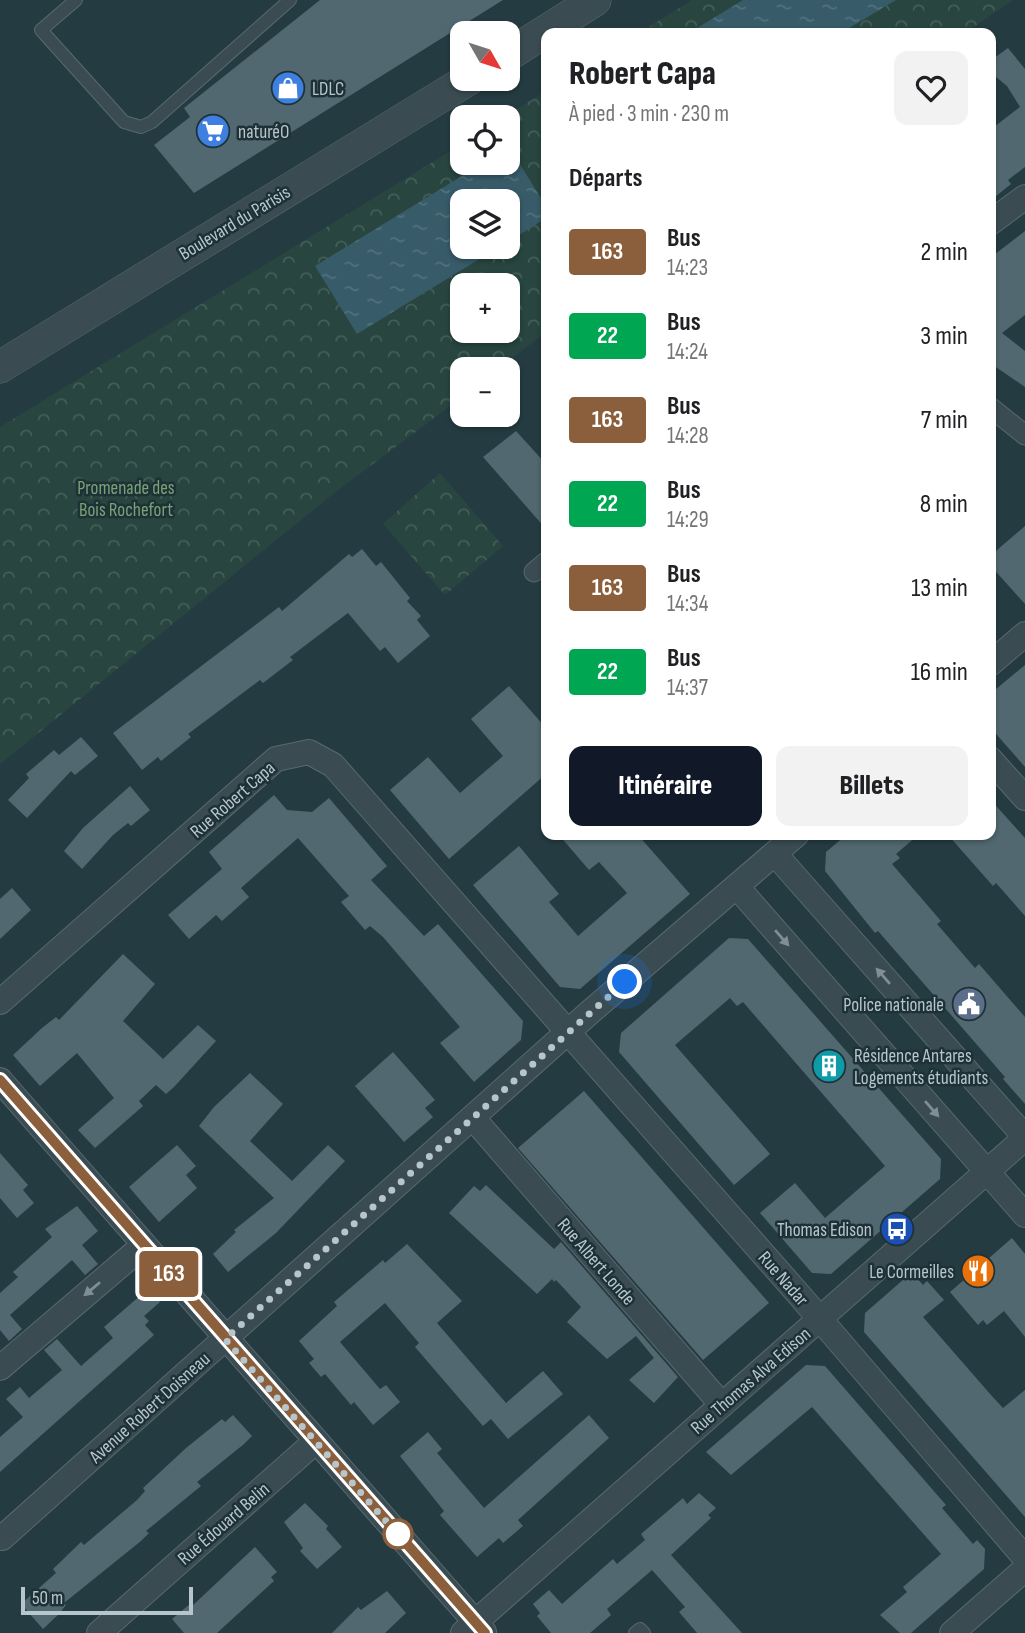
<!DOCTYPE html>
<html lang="fr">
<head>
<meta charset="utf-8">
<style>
	:root { --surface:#fff; --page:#f2f2f2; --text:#202124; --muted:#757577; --accent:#111827 }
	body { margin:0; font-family:"Sofia Sans Condensed",sans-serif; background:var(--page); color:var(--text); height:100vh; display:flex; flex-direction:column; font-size:26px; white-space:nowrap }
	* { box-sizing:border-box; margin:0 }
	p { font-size:23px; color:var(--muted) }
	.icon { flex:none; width:38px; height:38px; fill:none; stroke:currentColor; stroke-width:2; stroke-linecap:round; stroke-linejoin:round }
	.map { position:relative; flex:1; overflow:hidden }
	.panel { position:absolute; left:541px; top:28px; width:455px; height:812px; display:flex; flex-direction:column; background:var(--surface); border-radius:14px; box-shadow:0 2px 5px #0004 }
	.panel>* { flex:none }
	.badge { padding:0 14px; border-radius:5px; font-size:24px; line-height:46px }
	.needle { width:46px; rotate:129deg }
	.tools { position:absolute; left:450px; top:21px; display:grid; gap:14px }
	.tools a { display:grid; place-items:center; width:70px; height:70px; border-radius:14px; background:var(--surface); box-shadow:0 2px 5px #0004; font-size:35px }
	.scale { position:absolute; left:21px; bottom:18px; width:172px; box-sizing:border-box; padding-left:7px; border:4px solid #b7c6cc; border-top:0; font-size:19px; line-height:24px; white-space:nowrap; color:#b7c6cc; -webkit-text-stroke:5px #1e3137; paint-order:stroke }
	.you { position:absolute; width:35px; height:35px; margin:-18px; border:5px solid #fff; border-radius:50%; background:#1a73e8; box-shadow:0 0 0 10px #1a73e833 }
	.map>.badge { position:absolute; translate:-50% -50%; box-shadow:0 0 0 4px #fff }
	h2 { padding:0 28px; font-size:26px; line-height:63px }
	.round { display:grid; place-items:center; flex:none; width:74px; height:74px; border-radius:14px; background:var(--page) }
	.head { display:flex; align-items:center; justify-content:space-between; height:119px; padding:0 28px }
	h1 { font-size:33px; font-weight:800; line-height:52px }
	.cta { display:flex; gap:14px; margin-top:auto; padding:14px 28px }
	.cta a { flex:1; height:80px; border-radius:14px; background:var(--accent); color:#fff; font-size:28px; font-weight:800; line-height:80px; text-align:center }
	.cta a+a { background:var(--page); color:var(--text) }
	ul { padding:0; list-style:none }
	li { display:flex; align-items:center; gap:21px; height:84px; padding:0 28px }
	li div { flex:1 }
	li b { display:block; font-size:26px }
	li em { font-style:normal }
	li .badge { min-width:77px; font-weight:700; text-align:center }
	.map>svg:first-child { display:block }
	.park { fill:url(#park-crowns); fill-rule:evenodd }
	.water { fill:url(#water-ripples) }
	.building { fill:#516870 }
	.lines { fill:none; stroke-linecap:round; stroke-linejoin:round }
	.service-casing { stroke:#58696f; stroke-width:14 }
	.pedestrian-casing { stroke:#58696f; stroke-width:21 }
	.minor-casing { stroke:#58696f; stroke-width:26 }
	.tertiary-casing { stroke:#58696f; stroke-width:33 }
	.service { stroke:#3a4c52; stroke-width:12 }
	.pedestrian { stroke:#3a4c52; stroke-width:19 }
	.minor { stroke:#3a4c52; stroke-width:24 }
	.tertiary { stroke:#3a4c52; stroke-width:32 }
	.oneway { fill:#7f8f95 }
	.line-casing { stroke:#fff; stroke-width:16 }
	.line { stroke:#8b5e3c; stroke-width:10 }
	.walk { stroke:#b7c6cc; stroke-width:7; stroke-dasharray:0 12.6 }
	.stop-dot { fill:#fff; stroke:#8b5e3c; stroke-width:3.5 }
	.labels { text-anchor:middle; stroke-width:5; stroke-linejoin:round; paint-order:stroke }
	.poi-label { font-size:19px; fill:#b7c6cc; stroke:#1e3137; text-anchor:start }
	.street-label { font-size:19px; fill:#b7c6cc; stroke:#1e3137 }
	.park-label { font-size:19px; fill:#79a374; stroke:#1e3137 }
</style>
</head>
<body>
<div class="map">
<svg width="1025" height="1633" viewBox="0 0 1025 1633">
	<defs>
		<pattern id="park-crowns" width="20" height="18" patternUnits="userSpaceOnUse" patternTransform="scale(1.75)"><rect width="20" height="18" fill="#28453f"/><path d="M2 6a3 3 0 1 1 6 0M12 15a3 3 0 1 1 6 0" fill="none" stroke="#455e5a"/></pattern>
		<pattern id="water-ripples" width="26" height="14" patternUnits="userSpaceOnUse" patternTransform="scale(1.75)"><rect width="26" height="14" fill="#375b68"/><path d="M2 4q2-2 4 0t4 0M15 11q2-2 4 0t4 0" fill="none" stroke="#52717c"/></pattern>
	</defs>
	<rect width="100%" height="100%" fill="#253b42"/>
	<g class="park">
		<polygon points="692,0 1013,0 965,33 639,33"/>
		<path d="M546 91V332L498 369H462V397L333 494 0 764V427L462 144V163H508V117H504ZM462 201H508V247H462ZM462 285H508V331H462Z"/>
		<polygon points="440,473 503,546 445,595 383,524"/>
	</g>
	<g class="water">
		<polygon points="743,0 896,0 841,33 689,33"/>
		<polygon points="509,147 546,206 546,218 508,242 508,201 462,201 462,247 499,247 357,334 315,266 483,163 508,163"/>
	</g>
	<g class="building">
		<polygon points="320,0 503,0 194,193 154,145 190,117 184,108"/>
		<polygon points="1008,48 1025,69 1025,167 1008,180 1011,184 990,201 990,130 1020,107 1007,86 990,72 990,61"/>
		<polygon points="1025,231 1025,315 1002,333 1025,351 1025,387 990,363 990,258"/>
		<polygon points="516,431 546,464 546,529 483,457"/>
		<polygon points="1025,526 1025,604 990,565 990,556"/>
		<polygon points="362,549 376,566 381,562 410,598 407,601 421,616 417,620 430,636 398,663 385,647 380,651 348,613 290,657 293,660 263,683 260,680 188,734 191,737 161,761 158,757 142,770 113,733 279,607 282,611 349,554 352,557"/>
		<polygon points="1025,665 1025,767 990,727 990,694"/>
		<polygon points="509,686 546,728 546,774 449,859 390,790 428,757 460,793 503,756 471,719"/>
		<polygon points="81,737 98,756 75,775 71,771 27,818 8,800 29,778 26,774 54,750 59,755"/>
		<polygon points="130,786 150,810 131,826 128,823 113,835 82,869 64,851 83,828"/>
		<polygon points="274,795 287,810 312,812 329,798 387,866 371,880 424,936 438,924 523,1021 521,1040 474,1082 440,1043 460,1027 383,937 370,926 365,930 341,902 349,896 298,838 241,888 249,897 222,921 216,915 189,939 168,915 222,869 209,852"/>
		<polygon points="990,799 1025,838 1025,916 996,883 993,886 948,835 990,835"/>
		<polygon points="559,835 638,835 690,894 580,989 560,987 473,885 519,846 559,894 549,902 578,936 627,893 599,862 589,870"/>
		<polygon points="846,835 918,835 896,854 900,858 892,864 941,921 937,924 975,968 979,964 1025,1017 1025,1104 1003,1079 1005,1077 878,931 875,933 825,871 826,852"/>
		<polygon points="12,888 31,910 0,939 0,899"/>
		<polygon points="729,938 748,939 941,1159 940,1179 831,1274 812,1273 760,1213 795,1183 825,1218 885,1166 743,1002 737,1006 730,998 675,1045 770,1154 734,1185 619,1052 621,1033"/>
		<polygon points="123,954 155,984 123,1021 163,1059 198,1025 216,1041 174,1087 166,1094 156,1085 139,1101 143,1106 95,1148 78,1130 114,1098 77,1053 40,1086 13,1055 42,1028 56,1017 59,1020"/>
		<polygon points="393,1052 435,1100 425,1108 433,1117 404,1142 355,1086"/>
		<polygon points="250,1073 283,1104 250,1141 292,1181 328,1145 345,1161 276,1233 228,1272 213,1254 236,1232 234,1230 274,1198 199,1126 214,1107"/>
		<polygon points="584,1091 769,1303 703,1360 518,1148"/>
		<polygon points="177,1145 196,1166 186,1175 197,1188 159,1222 129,1187"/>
		<polygon points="0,1153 28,1185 23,1190 34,1203 17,1218 0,1198"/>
		<polygon points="486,1185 554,1249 561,1242 678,1377 654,1403 629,1380 654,1358 636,1336 607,1359 567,1322 581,1307 556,1280 554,1282 552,1279 537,1294 449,1213 474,1186 480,1191"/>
		<polygon points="77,1206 98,1231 82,1245 98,1264 85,1275 72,1260 10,1315 22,1329 9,1341 0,1330 0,1293 18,1277 13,1272 52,1237 45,1229"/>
		<polygon points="1012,1238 1025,1254 1025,1337 1004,1311 987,1325 983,1320 978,1325 950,1292"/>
		<polygon points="407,1244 462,1301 437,1323 506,1403 543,1371 563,1394 508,1439 491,1419 483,1426 415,1347 419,1343 385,1303 340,1342 380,1389 386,1385 400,1402 373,1425 354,1402 351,1405 325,1374 321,1377 309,1363 314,1359 299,1341 337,1306 334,1302 383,1260 385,1263"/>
		<polygon points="912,1272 923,1285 927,1281 944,1300 923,1317 991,1395 1003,1408 1025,1390 1025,1517 864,1332 865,1313"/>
		<polygon points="149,1288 160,1302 144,1316 149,1321 145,1325 154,1335 0,1472 0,1437 23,1417 6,1399 20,1387 29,1398 62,1370 44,1350 57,1339 81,1366 113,1338 104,1327"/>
		<polygon points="806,1365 825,1366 946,1505 942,1508 973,1544 977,1540 985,1549 984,1569 911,1633 900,1633 880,1615 907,1592 903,1587 941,1554 812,1407 731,1475 706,1452"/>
		<polygon points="233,1415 252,1436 244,1444 197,1482 201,1486 146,1531 149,1533 141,1541 64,1603 66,1605 59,1614 43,1629 21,1604 56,1573 53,1569 81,1542 84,1545 137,1500 145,1491 143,1488 186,1448 222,1419 225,1422"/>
		<polygon points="589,1415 609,1438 518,1520 523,1526 503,1543 499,1538 477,1557 440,1515 444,1511 400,1456 428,1432 442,1449 437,1453 484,1508"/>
		<polygon points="699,1493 716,1508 708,1515 711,1518 671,1555 742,1633 697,1633 679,1612 685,1607 652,1570 607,1609 611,1615 590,1633 551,1633 537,1616 540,1613 533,1604 549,1590 562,1604 613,1559 617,1564 645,1540 641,1534 683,1498 687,1504"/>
		<polygon points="305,1503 328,1526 326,1529 342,1547 317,1569 300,1551 303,1548 284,1522"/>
		<polygon points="255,1547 277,1572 271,1577 274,1581 217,1633 184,1633 172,1619 190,1604 192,1606"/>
		<polygon points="387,1591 406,1613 385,1633 332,1633 358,1607 361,1610"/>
	</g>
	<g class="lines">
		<defs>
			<g id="service">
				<polyline points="76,0 41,30 124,122 141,127 152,122 290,0"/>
				<polyline points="635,1633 640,1629 644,1633"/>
			</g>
			<g id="pedestrian">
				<polyline points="990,407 1025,435"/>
				<polyline points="534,572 546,562"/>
			</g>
			<g id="minor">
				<polyline points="990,223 1025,197"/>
				<polyline points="990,664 1025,634"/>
				<polyline points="990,759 1025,798"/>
				<polyline points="775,854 1025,1137"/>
				<polyline points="737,887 1025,1215"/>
				<polyline points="0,1002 276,759 309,752 333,765 801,1297 1025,1558"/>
				<polyline points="0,1080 484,1632"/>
				<polyline points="473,1118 722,1405"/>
				<polyline points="0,1368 144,1245"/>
				<polyline points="2,1538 589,1013 796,835"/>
				<polyline points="99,1633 316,1441"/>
				<polyline points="463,1633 1025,1138"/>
				<polyline points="952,1633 1025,1569"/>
			</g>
			<g id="tertiary">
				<polyline points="508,55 595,0"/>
				<polyline points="0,367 469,79"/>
			</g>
		</defs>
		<use href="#service" class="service-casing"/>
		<use href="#pedestrian" class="pedestrian-casing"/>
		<use href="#minor" class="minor-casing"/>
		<use href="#tertiary" class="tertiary-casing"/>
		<use href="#service" class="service"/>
		<use href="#pedestrian" class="pedestrian"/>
		<use href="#minor" class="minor"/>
		<use href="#tertiary" class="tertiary"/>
	</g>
	<defs><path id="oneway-solid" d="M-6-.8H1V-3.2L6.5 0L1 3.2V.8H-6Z" transform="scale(1.75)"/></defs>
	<g class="oneway">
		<use href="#oneway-solid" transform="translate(782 938) rotate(49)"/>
		<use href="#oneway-solid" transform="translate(883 976) rotate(-131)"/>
		<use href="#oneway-solid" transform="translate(932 1109) rotate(49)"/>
		<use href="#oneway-solid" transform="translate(92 1289) rotate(140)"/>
	</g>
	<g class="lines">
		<defs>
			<polyline id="line" points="0,1080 485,1633"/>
		</defs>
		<use href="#line" class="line-casing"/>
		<use href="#line" class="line"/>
		<polyline class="walk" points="398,1534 400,1537 225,1339 625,982"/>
	</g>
	<defs>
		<symbol id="shop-disc" viewBox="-11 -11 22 22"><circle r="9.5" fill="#3f7fe0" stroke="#1e3137"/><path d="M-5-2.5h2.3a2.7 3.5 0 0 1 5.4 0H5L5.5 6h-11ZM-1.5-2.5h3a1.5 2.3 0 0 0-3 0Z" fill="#fff"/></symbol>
		<symbol id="supermarket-disc" viewBox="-11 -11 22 22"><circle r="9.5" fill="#3f7fe0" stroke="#1e3137"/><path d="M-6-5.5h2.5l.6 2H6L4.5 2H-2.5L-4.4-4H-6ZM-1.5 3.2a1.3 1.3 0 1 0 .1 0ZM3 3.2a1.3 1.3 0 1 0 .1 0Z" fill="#fff"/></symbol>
		<symbol id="civic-disc" viewBox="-11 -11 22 22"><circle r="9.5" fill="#5c6f8a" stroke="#1e3137"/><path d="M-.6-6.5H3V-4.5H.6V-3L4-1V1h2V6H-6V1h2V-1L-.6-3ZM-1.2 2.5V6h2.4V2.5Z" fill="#fff"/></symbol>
		<symbol id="building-disc" viewBox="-11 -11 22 22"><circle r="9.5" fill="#0f9aa8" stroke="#1e3137"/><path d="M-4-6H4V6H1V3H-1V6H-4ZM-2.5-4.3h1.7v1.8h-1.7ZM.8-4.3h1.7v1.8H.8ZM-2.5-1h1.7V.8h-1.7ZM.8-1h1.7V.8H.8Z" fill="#fff"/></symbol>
		<symbol id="bus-disc" viewBox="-11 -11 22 22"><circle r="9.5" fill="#1a4fb4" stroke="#1e3137"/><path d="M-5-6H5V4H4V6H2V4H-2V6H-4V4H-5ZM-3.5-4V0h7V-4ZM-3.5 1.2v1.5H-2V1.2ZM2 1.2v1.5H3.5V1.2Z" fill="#fff"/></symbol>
		<symbol id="restaurant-disc" viewBox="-11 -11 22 22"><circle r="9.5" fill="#e8710a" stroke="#1e3137"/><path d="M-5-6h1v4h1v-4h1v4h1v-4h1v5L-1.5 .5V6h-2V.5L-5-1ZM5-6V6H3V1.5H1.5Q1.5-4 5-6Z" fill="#fff"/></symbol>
	</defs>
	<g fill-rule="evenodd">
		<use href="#shop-disc" x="269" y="69" width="38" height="38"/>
		<use href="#supermarket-disc" x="194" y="112" width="38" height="38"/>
		<use href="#civic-disc" x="950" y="985" width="38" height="38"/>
		<use href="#building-disc" x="810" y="1047" width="38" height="38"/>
		<use href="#bus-disc" x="878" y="1210" width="38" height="38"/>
		<use href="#restaurant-disc" x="959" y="1252" width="38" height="38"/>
	</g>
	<circle class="stop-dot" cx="398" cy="1534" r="14"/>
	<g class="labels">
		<g class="poi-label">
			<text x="312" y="95">LDLC</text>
			<text x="238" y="138">naturéO</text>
			<text x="944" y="1011" text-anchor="end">Police nationale</text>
			<text x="854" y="1062">Résidence Antares<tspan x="854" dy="22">Logements étudiants</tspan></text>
			<text x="872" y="1236" text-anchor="end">Thomas Edison</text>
			<text x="954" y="1278" text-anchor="end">Le Cormeilles</text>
		</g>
		<g class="street-label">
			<text transform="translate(234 222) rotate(-31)" y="7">Boulevard du Parisis</text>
			<text transform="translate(232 799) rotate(-41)" y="7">Rue Robert Capa</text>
			<text transform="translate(597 1261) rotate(49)" y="7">Rue Albert Londe</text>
			<text transform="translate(784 1278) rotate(49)" y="7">Rue Nadar</text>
			<text transform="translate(750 1380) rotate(-41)" y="7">Rue Thomas Alva Edison</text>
			<text transform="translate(149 1407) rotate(-42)" y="7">Avenue Robert Doisneau</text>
			<text transform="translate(223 1523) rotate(-41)" y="7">Rue Édouard Belin</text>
		</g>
		<g class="park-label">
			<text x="126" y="494">Promenade des<tspan x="126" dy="22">Bois Rochefort</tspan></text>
		</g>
	</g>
</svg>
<div class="tools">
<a><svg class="needle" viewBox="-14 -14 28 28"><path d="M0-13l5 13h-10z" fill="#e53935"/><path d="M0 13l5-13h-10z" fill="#757577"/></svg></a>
<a><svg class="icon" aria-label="locate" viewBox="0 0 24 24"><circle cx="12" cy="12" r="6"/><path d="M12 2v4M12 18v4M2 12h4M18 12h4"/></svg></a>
<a><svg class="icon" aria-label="layers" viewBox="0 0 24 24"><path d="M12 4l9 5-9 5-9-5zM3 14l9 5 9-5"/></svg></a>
<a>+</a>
<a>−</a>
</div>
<div class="scale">50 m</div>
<div class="you" style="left:625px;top:982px"></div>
<b class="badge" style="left:169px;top:1274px;background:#8b5e3c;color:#fff">163</b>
<section class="panel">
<div class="head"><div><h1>Robert Capa</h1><p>À pied · 3 min · 230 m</p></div><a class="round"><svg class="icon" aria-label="heart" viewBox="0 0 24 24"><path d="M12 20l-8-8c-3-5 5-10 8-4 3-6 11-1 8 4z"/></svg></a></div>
<h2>Départs</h2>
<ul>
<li><span class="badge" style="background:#8b5e3c;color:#fff">163</span><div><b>Bus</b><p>14:23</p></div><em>2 min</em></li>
<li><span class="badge" style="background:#00a651;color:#fff">22</span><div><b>Bus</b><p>14:24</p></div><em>3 min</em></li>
<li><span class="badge" style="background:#8b5e3c;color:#fff">163</span><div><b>Bus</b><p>14:28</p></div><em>7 min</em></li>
<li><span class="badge" style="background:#00a651;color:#fff">22</span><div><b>Bus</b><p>14:29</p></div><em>8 min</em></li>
<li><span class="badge" style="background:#8b5e3c;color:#fff">163</span><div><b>Bus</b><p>14:34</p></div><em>13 min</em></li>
<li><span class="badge" style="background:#00a651;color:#fff">22</span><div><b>Bus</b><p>14:37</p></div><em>16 min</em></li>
</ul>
<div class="cta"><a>Itinéraire</a><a>Billets</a></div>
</section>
</div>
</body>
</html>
